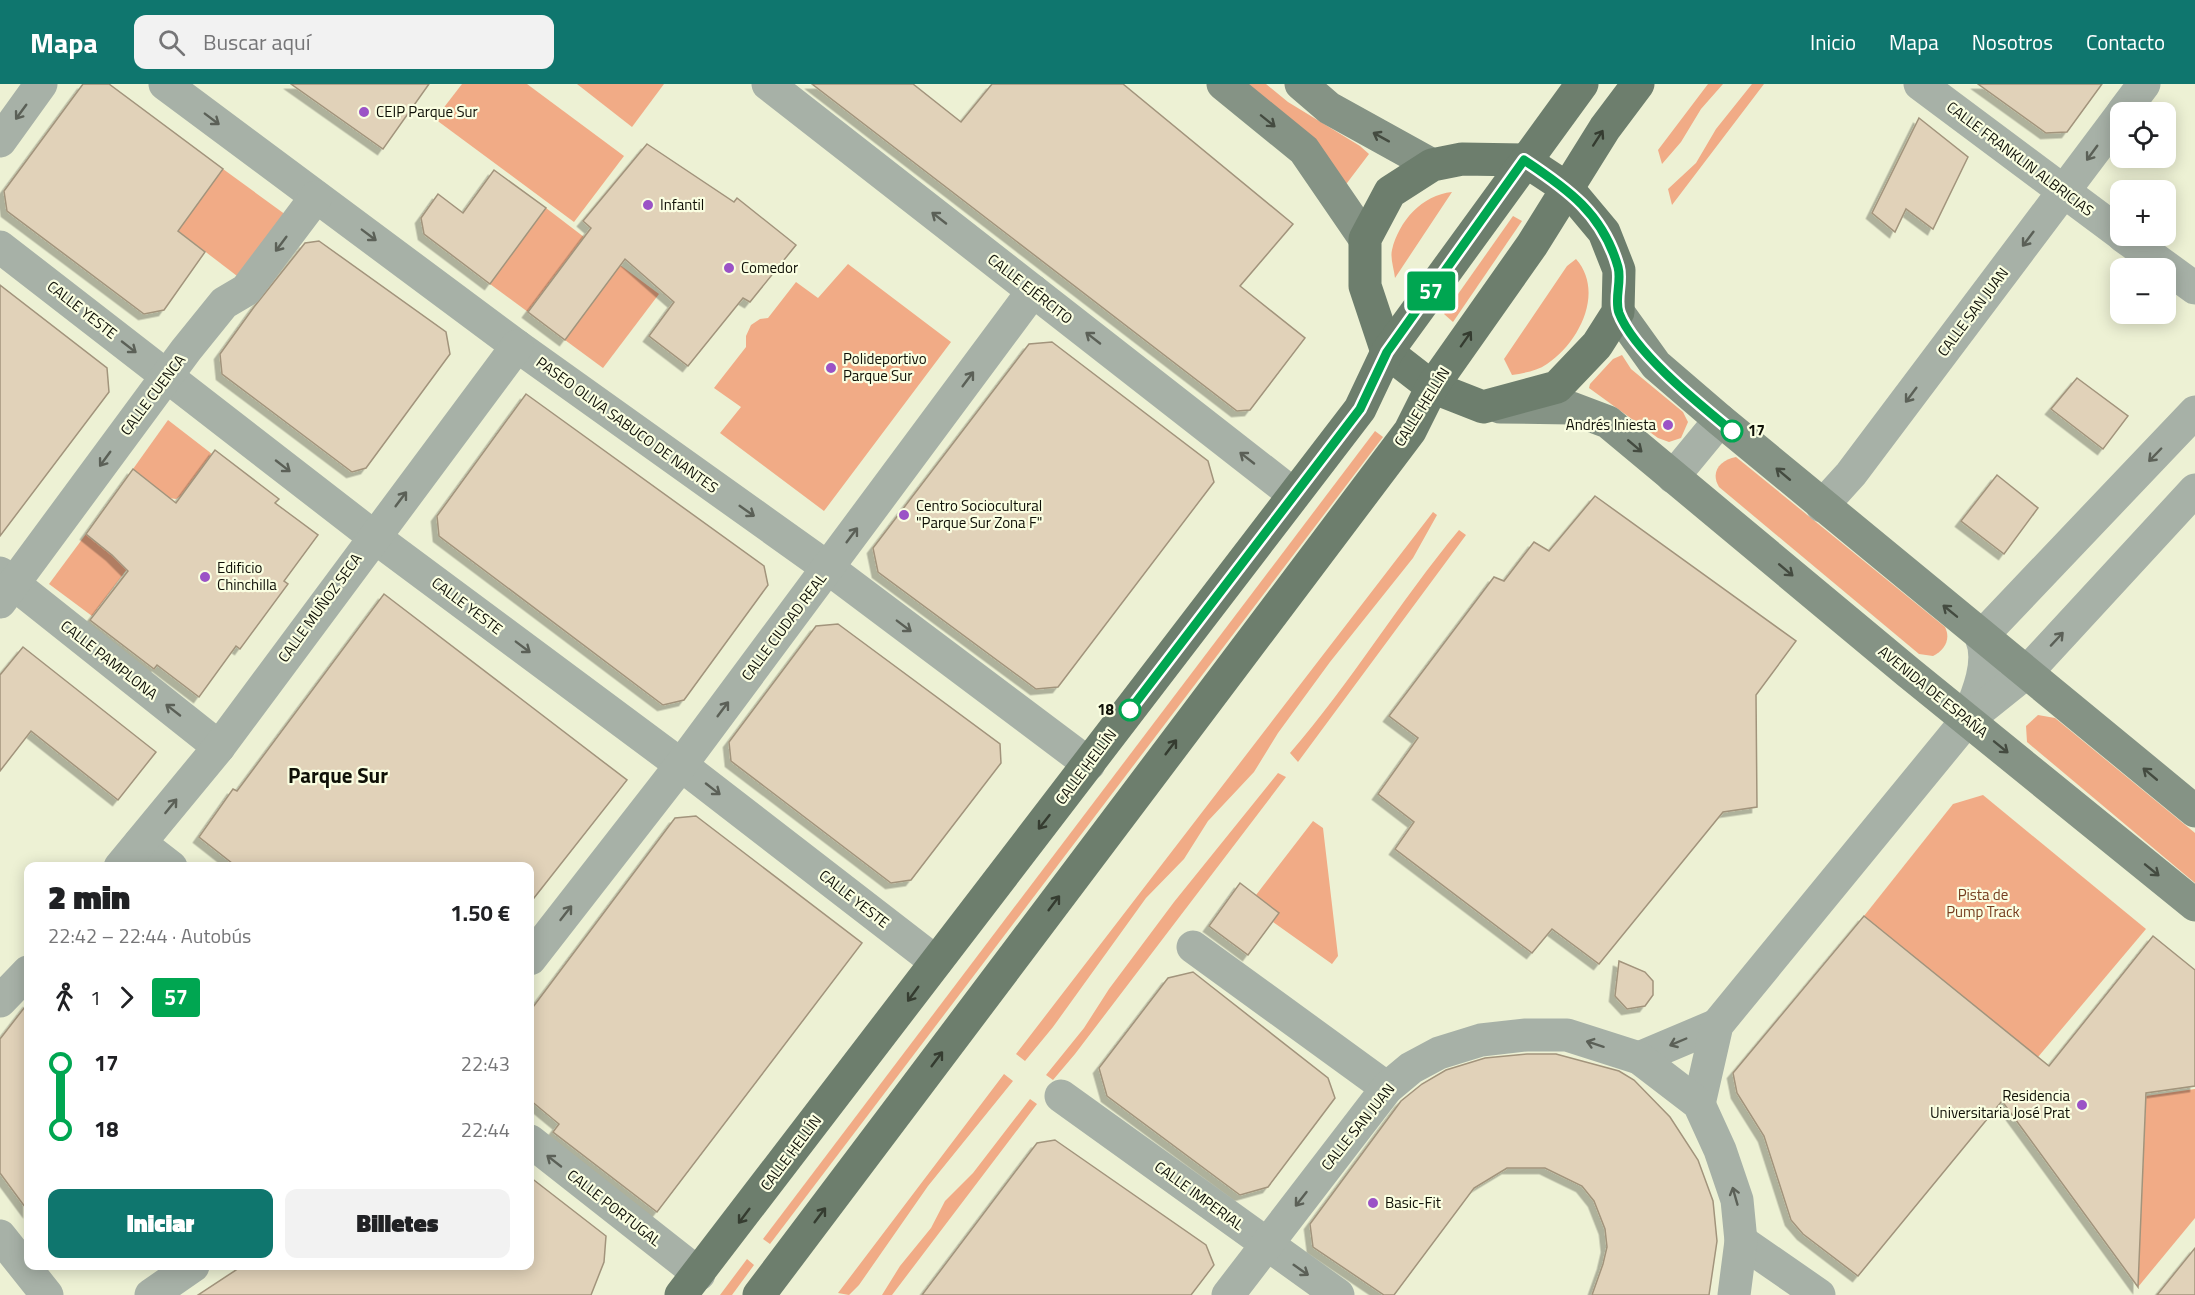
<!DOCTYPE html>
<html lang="es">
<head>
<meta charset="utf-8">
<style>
	:root { --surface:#fff; --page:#f2f2f2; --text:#202124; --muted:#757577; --accent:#0f766e }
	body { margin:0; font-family:"Titillium Web",sans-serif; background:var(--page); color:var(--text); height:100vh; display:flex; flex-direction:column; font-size:22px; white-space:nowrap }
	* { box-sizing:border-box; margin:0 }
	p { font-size:20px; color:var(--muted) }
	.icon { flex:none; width:33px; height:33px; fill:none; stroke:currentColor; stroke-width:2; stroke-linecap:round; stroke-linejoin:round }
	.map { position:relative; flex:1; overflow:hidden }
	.sheet { position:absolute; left:24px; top:778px; width:510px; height:408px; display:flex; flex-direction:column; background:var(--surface); border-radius:12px; box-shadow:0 3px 15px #0003 }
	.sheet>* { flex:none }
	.badge { padding:0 12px; border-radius:4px; font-size:21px; line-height:39px }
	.controls { position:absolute; left:2110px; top:18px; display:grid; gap:12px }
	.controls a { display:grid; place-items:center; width:66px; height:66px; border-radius:12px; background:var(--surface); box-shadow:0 3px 15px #0003; font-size:30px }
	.map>.badge { position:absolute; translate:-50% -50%; box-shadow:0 0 0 3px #fff }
	.legs { display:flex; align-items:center; gap:9px; height:66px; padding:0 24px; font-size:20px }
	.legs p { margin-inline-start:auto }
	.summary { display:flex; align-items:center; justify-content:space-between; height:102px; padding:0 24px }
	h1 { font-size:33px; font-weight:800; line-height:45px }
	.action { display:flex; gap:12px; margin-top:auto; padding:12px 24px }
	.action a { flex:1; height:69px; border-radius:12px; background:var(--accent); color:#fff; font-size:24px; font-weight:800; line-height:69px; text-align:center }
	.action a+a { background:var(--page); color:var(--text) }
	ul { padding:0 24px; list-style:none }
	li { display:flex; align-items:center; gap:21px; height:66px; font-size:22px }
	li i { display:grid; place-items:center; width:9px; height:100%; margin:0 8px; background:currentColor }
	li i::after { content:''; width:15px; height:15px; margin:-8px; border:4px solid; border-radius:50%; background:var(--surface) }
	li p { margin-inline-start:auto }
	li:first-child i { background:linear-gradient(#0000 50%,currentColor 0) }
	li:last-child i { background:linear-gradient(currentColor 50%,#0000 0) }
	header { display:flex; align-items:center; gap:36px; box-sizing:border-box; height:84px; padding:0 30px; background:var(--accent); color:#fff }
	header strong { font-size:28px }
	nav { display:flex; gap:33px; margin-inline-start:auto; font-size:21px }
	.search { width:420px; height:54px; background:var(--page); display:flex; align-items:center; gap:15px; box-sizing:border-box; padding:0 21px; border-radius:12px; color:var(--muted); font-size:22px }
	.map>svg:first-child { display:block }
	.green { fill:#f1ab86 }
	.building { fill:#e1d2b9; stroke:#a2947c; stroke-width:1.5; filter:url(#shadow) }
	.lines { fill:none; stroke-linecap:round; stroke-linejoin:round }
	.street { stroke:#a7b1a7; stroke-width:33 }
	.secondary { stroke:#859385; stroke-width:33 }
	.primary { stroke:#6d7e6d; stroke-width:33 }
	.oneway { stroke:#5b6057 }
	.oneway2 { stroke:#444b40 }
	.oneway3 { stroke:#353c30 }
	.line-1-casing { stroke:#fff; stroke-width:14 }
	.line-1 { stroke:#00a651; stroke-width:9 }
	.poi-dot { fill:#9b53c6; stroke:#fafee1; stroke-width:2 }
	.stop-1-dot { fill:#fff; stroke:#00a651; stroke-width:3 }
	.labels { text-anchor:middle; stroke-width:4.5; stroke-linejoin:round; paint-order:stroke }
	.poi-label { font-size:15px; fill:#0f1007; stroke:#fafee1; text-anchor:start }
	.street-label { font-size:15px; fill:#0f1007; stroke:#fafee1 }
	.stop-label { font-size:15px; font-weight:bold; fill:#0f1007; stroke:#fafee1; text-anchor:start }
	.park-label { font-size:15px; fill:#753d1e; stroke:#fafee1 }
	.district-label { font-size:21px; font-weight:bold; fill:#0f1007; stroke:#fafee1 }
</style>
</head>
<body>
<header>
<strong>Mapa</strong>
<div class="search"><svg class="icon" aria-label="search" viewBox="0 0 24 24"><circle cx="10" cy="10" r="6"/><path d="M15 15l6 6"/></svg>Buscar aquí</div>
<nav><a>Inicio</a><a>Mapa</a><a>Nosotros</a><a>Contacto</a></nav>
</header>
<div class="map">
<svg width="2195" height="1211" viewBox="0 0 2195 1211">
	<defs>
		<filter id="shadow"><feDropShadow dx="-5.5" dy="5.5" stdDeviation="0" flood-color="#0004"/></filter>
	</defs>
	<rect width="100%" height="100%" fill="#edf1d4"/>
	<g class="green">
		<polygon points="462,0 527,0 624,72 574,138 435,35"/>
		<polygon points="577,0 664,0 632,43"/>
		<polygon points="1243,0 1266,0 1288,18 1360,62 1369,70 1347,99 1343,100"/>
		<polygon points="1708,0 1723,0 1701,25 1681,58 1662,80 1658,66"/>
		<polygon points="1752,0 1764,0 1672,121 1668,105 1696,79 1716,45"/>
		<polygon points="223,85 286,131 241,195 177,146"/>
		<path d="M1452 108 1395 194C1394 185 1390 174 1392 166 1399 137 1422 111 1452 108Z"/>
		<polygon points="546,124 584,153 528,228 490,200"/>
		<polygon points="1513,132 1522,137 1453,238 1444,230"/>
		<path d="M1576 175C1605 208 1579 259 1547 280 1537 287 1524 289 1512 291L1504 275 1567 182Z"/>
		<polygon points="848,180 951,258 824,427 720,349 741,323 714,304 746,263 746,252 751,241 760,235 768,234 796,198 818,214"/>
		<polygon points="620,181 659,210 603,284 565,256"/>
		<polygon points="1622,271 1631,285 1683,328 1688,338 1681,354 1669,358 1658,354 1589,304 1590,300 1613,275"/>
		<polygon points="168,336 212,370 181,412 176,415 169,414 133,385"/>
		<polygon points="1375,347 1383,353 770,1160 763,1155"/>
		<path d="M1736 373 1945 543C1951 555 1945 566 1933 572L1919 570 1719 403C1710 388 1720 376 1736 373Z"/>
		<polygon points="1433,428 1437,431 1413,474 1330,578 1278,649 1254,688 1208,737 1184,775 1146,814 1053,943 1025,977 1016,970"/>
		<path d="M1459 446 1466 451 1298 678 1290 669C1351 599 1399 518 1459 446Z"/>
		<polygon points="86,450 125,480 127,485 92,532 49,500"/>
		<polygon points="2038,631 2055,634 2195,749 2195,799 2027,658 2026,642"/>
		<polygon points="1278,689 1286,693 1075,970 1053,996 1046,991 1084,944 1109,905 1174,818"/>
		<polygon points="1983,711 2146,845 2038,973 1864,832 1953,720"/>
		<polygon points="1313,737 1323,744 1338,872 1332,880 1273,838 1279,829 1256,811"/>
		<polygon points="1004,990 1013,997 928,1102 859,1201 849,1211 838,1209"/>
		<polygon points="2195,1005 2195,1134 2138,1203 2146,1012"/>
		<polygon points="1030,1015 1037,1020 892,1211 882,1211 900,1182 931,1144 945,1117 973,1089"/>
		<polygon points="747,1175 754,1181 732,1211 720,1211"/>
	</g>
	<g class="building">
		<polygon points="83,0 109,0 223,85 178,147 205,168 164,226 144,230 7,127 4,107"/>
		<polygon points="291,0 429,0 383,65"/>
		<polygon points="812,0 913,0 961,38 992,0 1123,0 1293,140 1240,202 1305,254 1250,326 1237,327"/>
		<polygon points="1978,0 2102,0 2067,48 2046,49"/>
		<polygon points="1919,34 1968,73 1933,145 1906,125 1895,148 1872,129"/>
		<polygon points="647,60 734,118 737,114 796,161 750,218 743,214 688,282 649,252 674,218 625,175 565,256 528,228 591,144 583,137"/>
		<polygon points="494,86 546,124 490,200 424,150 421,134 438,110 463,129"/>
		<polygon points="319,157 446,248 450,270 366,384 352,388 222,290 220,270 254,223 305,159"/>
		<polygon points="0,201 107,284 109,308 0,452"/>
		<polygon points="1052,258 1208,377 1214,398 1058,603 1036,605 878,488 873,464 1029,260"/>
		<polygon points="2077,294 2128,332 2103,365 2051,325"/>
		<polygon points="526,310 764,482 768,501 684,616 663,621 439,452 437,432"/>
		<polygon points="215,366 279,415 275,419 318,451 284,497 288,500 240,565 236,562 199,613 157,581 154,585 90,536 128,487 112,471 86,450 133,385 176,419"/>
		<polygon points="1997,391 2038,424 2004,470 1961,437"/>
		<polygon points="1595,412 1796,557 1756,611 1757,723 1723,728 1599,880 1552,845 1532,869 1395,765 1414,738 1378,710 1418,654 1389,632 1494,493 1504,497 1534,458 1549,467"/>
		<polygon points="384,510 627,696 530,819 530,783 237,783 199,753 233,705 237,707"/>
		<polygon points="838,540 1000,660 1001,679 911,796 891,799 731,677 729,658 816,542"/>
		<polygon points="23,563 156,668 118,716 31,647 0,687 0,591"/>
		<polygon points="696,732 862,859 657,1128 553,1048 559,1040 530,1016 530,927 675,734"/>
		<polygon points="1240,799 1279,829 1248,871 1209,842"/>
		<polygon points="1864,832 2049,982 2153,852 2195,886 2195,1002 2146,1009 2138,1203 2002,1017 1858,1192 1803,1150 1791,1136 1764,1052 1737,1009 1733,989"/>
		<polygon points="1619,877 1645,888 1653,897 1653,911 1645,922 1627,925 1615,912"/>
		<polygon points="1193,888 1328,994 1335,1014 1268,1103 1240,1111 1107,1012 1099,984 1168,894"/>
		<polygon points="28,919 28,1127 0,1089 0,955"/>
		<polygon points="1527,970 1556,970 1619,987 1634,996 1670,1033 1698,1076 1713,1117 1717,1157 1709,1211 1592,1211 1603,1180 1607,1163 1605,1145 1594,1117 1582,1102 1545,1084 1507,1084 1474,1104 1394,1211 1384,1211 1313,1163 1310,1140 1401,1017 1422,1000 1446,986 1485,974"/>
		<polygon points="1055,1056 1206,1161 1214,1181 1191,1211 922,1211 1037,1059"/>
		<polygon points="530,1093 606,1152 604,1178 591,1211 198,1211 242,1182 530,1182"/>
		<polygon points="2195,1164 2195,1211 2157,1211"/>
	</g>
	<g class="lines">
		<g class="street">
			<polyline points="165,0 517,262 828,484 1089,680"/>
			<polyline points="768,0 1293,410"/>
			<polyline points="1920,0 2121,150"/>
			<polyline points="2123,28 2144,0"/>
			<polyline points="0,57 41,0"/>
			<polyline points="2123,152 2195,204"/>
			<polyline points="0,163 373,452 681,681 936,878"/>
			<polyline points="1673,393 1720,336"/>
			<polyline points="1822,422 1851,390 2121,31"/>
			<polyline points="0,489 219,663"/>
			<polyline points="0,518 186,266 224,219 246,206 316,113"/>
			<path d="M1967 636C1977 612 1992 578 1981 553L2195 328"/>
			<polyline points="140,759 171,783"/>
			<polyline points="120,783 219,663 517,262"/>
			<polyline points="1193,863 1387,1004"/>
			<polyline points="530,875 681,681 1033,207"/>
			<polyline points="0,917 28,888"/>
			<polyline points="1639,974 1717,941"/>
			<polyline points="1061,1012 1338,1211"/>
			<polyline points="1699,1020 1717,941 1967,636 2027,588 2195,406"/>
			<polyline points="530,1057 699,1190"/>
			<polyline points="0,1152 47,1211"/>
			<polyline points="1741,1157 1819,1211"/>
			<polyline points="151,1211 193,1182"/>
			<polyline points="1228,1211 1387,1004 1411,984 1439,969 1481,956 1526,951 1567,951 1639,974 1699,1020 1720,1066 1737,1116 1741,1157 1734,1211"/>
		</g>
		<g class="secondary">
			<polyline points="1223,0 1304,66 1365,155"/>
			<polyline points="1301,0 1329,24 1432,81"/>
			<polyline points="1618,228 1656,281 1720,336 2195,727"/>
			<polyline points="1500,323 1571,324 1608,338 1908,588 2195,821"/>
		</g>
		<g class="primary">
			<polygon points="1462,75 1524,76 1568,105 1604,148 1619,186 1618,228 1597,261 1557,303 1483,323 1432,303 1387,268 1365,202 1365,155 1390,108 1432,81"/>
			<polyline points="681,1211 1360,325 1387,268 1582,0"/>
			<polyline points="759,1211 1410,347 1432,303 1532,161 1605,44 1638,0"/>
		</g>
	</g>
	<defs><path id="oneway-shaft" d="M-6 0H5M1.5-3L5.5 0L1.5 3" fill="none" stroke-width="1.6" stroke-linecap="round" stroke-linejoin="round" transform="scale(1.5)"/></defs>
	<g class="oneway">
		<use href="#oneway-shaft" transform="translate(21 28) rotate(126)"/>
		<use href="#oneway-shaft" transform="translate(212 35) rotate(37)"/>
		<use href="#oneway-shaft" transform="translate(2092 69) rotate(126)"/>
		<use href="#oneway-shaft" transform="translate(939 134) rotate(-142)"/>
		<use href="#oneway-shaft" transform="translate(369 151) rotate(37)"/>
		<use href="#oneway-shaft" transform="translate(2028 155) rotate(127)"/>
		<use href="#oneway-shaft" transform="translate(281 160) rotate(127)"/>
		<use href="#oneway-shaft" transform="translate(1093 254) rotate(-142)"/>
		<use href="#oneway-shaft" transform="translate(129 263) rotate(38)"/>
		<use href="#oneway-shaft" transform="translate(968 295) rotate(-53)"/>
		<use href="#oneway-shaft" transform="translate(1911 311) rotate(127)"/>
		<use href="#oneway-shaft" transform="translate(2155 371) rotate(134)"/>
		<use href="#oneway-shaft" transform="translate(1247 374) rotate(-142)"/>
		<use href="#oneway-shaft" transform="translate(105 375) rotate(126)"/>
		<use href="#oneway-shaft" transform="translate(283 382) rotate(38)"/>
		<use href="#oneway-shaft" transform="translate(401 415) rotate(-53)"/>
		<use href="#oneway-shaft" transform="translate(747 427) rotate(35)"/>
		<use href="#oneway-shaft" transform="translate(852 451) rotate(-53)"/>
		<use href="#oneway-shaft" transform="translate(904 542) rotate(37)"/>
		<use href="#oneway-shaft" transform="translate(2057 555) rotate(-47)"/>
		<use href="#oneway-shaft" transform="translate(523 563) rotate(37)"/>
		<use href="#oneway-shaft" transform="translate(723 625) rotate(-53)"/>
		<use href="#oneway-shaft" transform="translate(173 626) rotate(-142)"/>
		<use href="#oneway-shaft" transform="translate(713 705) rotate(38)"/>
		<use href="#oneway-shaft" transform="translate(171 722) rotate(-51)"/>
		<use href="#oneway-shaft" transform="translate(566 829) rotate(-52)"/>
		<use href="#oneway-shaft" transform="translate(1678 958) rotate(157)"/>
		<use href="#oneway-shaft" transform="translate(1595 960) rotate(-162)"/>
		<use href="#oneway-shaft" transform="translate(554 1077) rotate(-142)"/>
		<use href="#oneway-shaft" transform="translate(1735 1112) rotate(-106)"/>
		<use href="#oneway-shaft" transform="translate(1301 1115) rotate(128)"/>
		<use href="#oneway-shaft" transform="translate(1301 1186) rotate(35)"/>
	</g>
	<g class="oneway2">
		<use href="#oneway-shaft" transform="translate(1268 37) rotate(39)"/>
		<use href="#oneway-shaft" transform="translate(1381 53) rotate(-151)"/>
		<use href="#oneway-shaft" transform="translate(1635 362) rotate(40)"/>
		<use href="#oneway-shaft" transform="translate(1783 390) rotate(-140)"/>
		<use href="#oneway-shaft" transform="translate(1786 486) rotate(40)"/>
		<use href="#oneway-shaft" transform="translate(1950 527) rotate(-141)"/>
		<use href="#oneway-shaft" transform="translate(2001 663) rotate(39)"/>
		<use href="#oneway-shaft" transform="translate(2150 690) rotate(-140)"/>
		<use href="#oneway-shaft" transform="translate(2152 786) rotate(39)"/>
	</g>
	<g class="oneway3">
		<use href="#oneway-shaft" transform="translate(1598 54) rotate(-57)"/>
		<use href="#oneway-shaft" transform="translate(1466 255) rotate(-55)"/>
		<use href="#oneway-shaft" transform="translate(1171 663) rotate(-53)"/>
		<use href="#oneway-shaft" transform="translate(1044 738) rotate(128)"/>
		<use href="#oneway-shaft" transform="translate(1054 819) rotate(-53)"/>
		<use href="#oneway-shaft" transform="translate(913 910) rotate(126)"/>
		<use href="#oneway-shaft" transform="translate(937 975) rotate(-53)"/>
		<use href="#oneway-shaft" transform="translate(820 1131) rotate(-53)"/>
		<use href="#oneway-shaft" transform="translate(744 1132) rotate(127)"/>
	</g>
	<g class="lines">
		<defs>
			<path id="line-1" d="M1130 626 1360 325 1387 268 1524 76C1568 105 1603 130 1618 183 1622 197 1614 215 1619 229 1634 268 1699 320 1732 347"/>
		</defs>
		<use href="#line-1" class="line-1-casing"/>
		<use href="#line-1" class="line-1"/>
	</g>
	<g class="poi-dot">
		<circle cx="364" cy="28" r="6"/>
		<circle cx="648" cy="121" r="6"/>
		<circle cx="729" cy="184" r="6"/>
		<circle cx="831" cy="284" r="6"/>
		<circle cx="1668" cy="341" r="6"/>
		<circle cx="904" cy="431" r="6"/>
		<circle cx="205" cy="493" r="6"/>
		<circle cx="2082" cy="1021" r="6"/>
		<circle cx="1373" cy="1119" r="6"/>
	</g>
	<g class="stop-1-dot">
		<circle cx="1732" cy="347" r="10"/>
		<circle cx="1130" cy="626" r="10"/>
	</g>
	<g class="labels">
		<g class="poi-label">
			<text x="376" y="33">CEIP Parque Sur</text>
			<text x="660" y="126">Infantil</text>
			<text x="741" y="189">Comedor</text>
			<text x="843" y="280">Polideportivo<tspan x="843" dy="17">Parque Sur</tspan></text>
			<text x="1656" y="346" text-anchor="end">Andrés Iniesta</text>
			<text x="916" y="427">Centro Sociocultural<tspan x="916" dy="17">"Parque Sur Zona F"</tspan></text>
			<text x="217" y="489">Edificio<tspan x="217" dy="17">Chinchilla</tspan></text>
			<text x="2070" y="1017" text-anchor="end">Residencia<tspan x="2070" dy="17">Universitaria José Prat</tspan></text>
			<text x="1385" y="1124">Basic-Fit</text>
		</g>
		<g class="street-label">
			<text transform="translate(2020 75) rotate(37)" y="5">CALLE FRANKLIN ALBRICIAS</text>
			<text transform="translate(1030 205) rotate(38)" y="5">CALLE EJÉRCITO</text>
			<text transform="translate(82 226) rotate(38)" y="5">CALLE YESTE</text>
			<text transform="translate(1973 228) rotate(-53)" y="5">CALLE SAN JUAN</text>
			<text transform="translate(153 311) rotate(-53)" y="5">CALLE CUENCA</text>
			<text transform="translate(1422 323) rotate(-58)" y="5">CALLE HELLÍN</text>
			<text transform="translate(627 341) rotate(36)" y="5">PASEO OLIVA SABUCO DE NANTES</text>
			<text transform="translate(467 522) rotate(37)" y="5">CALLE YESTE</text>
			<text transform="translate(320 524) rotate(-54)" y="5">CALLE MUÑOZ SECA</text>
			<text transform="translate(784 543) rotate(-53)" y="5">CALLE CIUDAD REAL</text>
			<text transform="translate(109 576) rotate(38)" y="5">CALLE PAMPLONA</text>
			<text transform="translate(1933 608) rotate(39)" y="5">AVENIDA DE ESPAÑA</text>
			<text transform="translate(1086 683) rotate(-53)" y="5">CALLE HELLÍN</text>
			<text transform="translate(854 815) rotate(38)" y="5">CALLE YESTE</text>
			<text transform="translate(1358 1043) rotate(-51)" y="5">CALLE SAN JUAN</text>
			<text transform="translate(791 1069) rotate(-53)" y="5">CALLE HELLÍN</text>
			<text transform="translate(1199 1112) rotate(36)" y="5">CALLE IMPERIAL</text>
			<text transform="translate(614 1124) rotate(38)" y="5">CALLE PORTUGAL</text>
		</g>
		<g class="stop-label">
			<text x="1748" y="352">17</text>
			<text x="1114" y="631" text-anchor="end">18</text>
		</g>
		<g class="park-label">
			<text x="1983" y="816">Pista de<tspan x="1983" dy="17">Pump Track</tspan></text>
		</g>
		<g class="district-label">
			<text x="338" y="699">Parque Sur</text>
		</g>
	</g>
</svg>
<div class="controls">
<a><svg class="icon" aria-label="locate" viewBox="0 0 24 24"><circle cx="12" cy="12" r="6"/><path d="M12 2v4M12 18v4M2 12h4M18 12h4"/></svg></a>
<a>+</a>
<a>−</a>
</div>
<b class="badge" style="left:1431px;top:207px;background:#00a651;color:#fff">57</b>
<section class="sheet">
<div class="summary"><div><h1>2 min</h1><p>22:42 – 22:44 · Autobús</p></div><b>1.50 €</b></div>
<div class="legs"><svg class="icon" aria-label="walk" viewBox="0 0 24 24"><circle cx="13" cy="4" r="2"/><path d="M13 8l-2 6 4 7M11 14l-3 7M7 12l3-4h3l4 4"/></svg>1<svg class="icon" aria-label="forward" viewBox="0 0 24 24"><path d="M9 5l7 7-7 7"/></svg><b class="badge" style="background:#00a651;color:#fff">57</b></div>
<ul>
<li><i style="color:#00a651"></i><b>17</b><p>22:43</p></li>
<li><i style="color:#00a651"></i><b>18</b><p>22:44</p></li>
</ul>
<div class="action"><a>Iniciar</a><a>Billetes</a></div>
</section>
</div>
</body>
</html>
